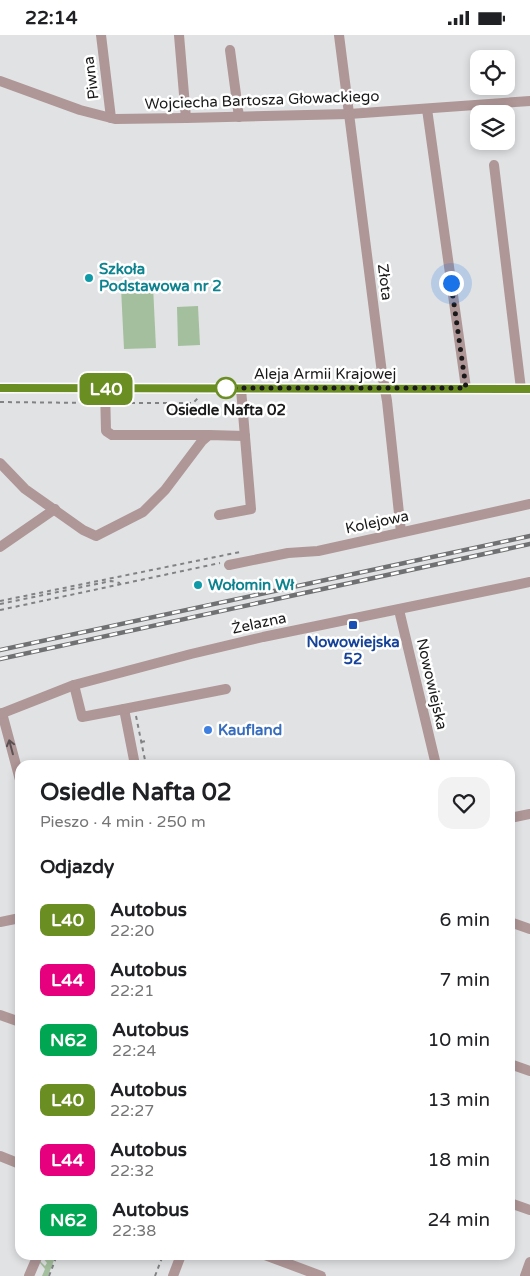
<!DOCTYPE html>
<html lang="pl">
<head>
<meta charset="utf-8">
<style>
	:root { --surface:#fff; --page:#f2f2f2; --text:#202124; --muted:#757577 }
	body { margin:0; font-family:"Varela Round",sans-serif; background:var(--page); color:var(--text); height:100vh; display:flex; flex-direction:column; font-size:19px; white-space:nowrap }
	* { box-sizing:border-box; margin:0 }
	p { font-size:16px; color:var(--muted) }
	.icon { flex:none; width:28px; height:28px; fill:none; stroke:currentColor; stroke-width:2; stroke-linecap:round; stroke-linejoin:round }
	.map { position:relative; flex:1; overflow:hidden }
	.drawer { position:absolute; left:15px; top:725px; width:500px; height:500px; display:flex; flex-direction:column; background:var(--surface); border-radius:15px; box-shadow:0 2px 8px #0003 }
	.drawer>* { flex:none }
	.badge { padding:0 10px; border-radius:8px; font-size:18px; line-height:32px }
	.tools { position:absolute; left:470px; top:15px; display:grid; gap:10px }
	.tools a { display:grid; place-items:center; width:45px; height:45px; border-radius:10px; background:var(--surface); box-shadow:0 2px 8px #0003; font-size:25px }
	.you { position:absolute; width:25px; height:25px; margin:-12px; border:4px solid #fff; border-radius:50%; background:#1a73e8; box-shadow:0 0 0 8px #1a73e833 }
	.map>.badge { position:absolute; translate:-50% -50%; box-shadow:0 0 0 2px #fff }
	h2 { padding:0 25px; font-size:19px; line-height:45px }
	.round { display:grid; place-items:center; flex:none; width:52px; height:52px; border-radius:15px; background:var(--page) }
	.summary { display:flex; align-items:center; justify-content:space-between; height:85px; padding:0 25px }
	h1 { font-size:24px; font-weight:700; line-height:38px }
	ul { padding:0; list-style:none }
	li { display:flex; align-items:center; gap:15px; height:60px; padding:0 25px }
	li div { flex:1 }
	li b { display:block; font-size:19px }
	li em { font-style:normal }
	li .badge { min-width:55px; font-weight:700; text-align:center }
	.status { display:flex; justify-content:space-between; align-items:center; height:35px; padding:0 25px; background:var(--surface); direction:ltr }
	.status svg { height:14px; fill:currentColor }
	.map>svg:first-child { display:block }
	.green { fill:#a4bf9d }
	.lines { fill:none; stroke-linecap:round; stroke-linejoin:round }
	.path { stroke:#818284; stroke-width:2; stroke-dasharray:4 4; stroke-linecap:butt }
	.minor { stroke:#af9697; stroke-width:10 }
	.rail-casing { stroke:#707173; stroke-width:4.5 }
	.rail { stroke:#fff; stroke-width:2.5; stroke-dasharray:8; stroke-linecap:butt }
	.oneway { stroke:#5c5152 }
	.line-casing { stroke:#fff; stroke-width:11 }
	.line { stroke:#6b8e23; stroke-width:8 }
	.walk { stroke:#19191a; stroke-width:5; stroke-dasharray:0 9 }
	.culture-dot { fill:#0f9aa8; stroke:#fff; stroke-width:2 }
	.stop-dot { fill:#fff; stroke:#6b8e23; stroke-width:2.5 }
	.transit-dot { fill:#1a4fb4; stroke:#fff; stroke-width:2 }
	.shop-dot { fill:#3f7fe0; stroke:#fff; stroke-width:2 }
	.labels { text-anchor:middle; stroke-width:5; stroke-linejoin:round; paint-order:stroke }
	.street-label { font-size:15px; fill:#19191a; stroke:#fff }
	.culture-label { font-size:15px; font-weight:bold; fill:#0d838f; stroke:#fff; text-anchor:start }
	.stop-label { font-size:15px; font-weight:bold; fill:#19191a; stroke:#fff }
	.transit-label { font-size:15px; font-weight:bold; fill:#164399; stroke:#fff }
	.shop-label { font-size:15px; font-weight:bold; fill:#366cbe; stroke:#fff; text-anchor:start }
</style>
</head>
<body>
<div class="status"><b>22:14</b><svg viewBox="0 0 49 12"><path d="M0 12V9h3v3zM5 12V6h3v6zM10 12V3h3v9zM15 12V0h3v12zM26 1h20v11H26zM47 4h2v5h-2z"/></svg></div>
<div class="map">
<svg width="530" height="1241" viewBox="0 0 530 1241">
	<rect width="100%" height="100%" fill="#e0e2e4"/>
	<g class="green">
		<polygon points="153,251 156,313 124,314 121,253"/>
		<polygon points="198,271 200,310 178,311 177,272"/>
		<polygon points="43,1220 56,1220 48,1241 42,1241 45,1234 40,1228 40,1226 45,1231 47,1228 42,1222"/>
	</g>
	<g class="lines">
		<g class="path">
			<polyline points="0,367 95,368"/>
			<polyline points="115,368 193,368 198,363"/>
			<polyline points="0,566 240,517"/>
			<polyline points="0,569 111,546 120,548"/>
			<polyline points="0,575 220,528"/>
			<polyline points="136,681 146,730"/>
			<polyline points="141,707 147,706"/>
			<polyline points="49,1241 57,1220"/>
			<polyline points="155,1241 163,1220"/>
		</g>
		<g class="minor">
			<polyline points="101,0 111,83"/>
			<polyline points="179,0 186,83"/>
			<polyline points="339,0 382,338 387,366 401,497"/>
			<polyline points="230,15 239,82"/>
			<polyline points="0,46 80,75 115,84 186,83 349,79 530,66"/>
			<polyline points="427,74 466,353"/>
			<polyline points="494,130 521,354"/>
			<polyline points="0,353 530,354"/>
			<polyline points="105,354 106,396 112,400 209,400"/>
			<polyline points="0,428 25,454 83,495 96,501 143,477 165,455 202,406 209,400 245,401"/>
			<polyline points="219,480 251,474 241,354"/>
			<polyline points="0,512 55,474"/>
			<polyline points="229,530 288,518 318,516 530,469"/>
			<polyline points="399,575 436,730"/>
			<polyline points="74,650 82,682 124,674 135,730"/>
			<polyline points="124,674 226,654"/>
			<polyline points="2,678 20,745"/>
			<polyline points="0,679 74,650 191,619 263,602 530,547"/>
			<polyline points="510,783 530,779"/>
			<polyline points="0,887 20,883"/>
			<polyline points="510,887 530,894"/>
			<polyline points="0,980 20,987"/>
			<polyline points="510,1029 530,1036"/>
			<polyline points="0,1121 20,1129"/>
			<polyline points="510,1168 530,1175"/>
			<polyline points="265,1220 321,1241"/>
			<polyline points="29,1241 38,1220"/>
			<polyline points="173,1241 181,1220"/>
			<polyline points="525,1241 530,1227"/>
		</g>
		<defs>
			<g id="rail">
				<polyline points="0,615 530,501"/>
				<polyline points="0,624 530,509"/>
			</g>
		</defs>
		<use href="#rail" class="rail-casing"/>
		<use href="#rail" class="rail"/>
	</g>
	<defs><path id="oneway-shaft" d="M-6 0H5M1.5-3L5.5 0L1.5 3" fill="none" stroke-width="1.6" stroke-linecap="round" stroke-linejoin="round" transform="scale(1.25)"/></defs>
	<use class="oneway" href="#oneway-shaft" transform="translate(11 712) rotate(-105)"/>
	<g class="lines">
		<defs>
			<polyline id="line" points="0,353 530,354"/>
		</defs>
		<use href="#line" class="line-casing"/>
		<use href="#line" class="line"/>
		<polyline class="walk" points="226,353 466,353 451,248"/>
	</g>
	<g class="culture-dot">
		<circle cx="89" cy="243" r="5"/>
		<circle cx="198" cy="550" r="5"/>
	</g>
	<circle class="stop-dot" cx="226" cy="353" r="10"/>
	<rect class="transit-dot" x="348" y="585" width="10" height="10" rx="2.5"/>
	<circle class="shop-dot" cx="208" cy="695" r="5"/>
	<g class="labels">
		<g class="street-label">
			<text transform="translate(91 43) rotate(-97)" y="5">Piwna</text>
			<text transform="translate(262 65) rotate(-2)" y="5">Wojciecha Bartosza Głowackiego</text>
			<text transform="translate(385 247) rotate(83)" y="5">Złota</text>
			<text x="325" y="344">Aleja Armii Krajowej</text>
			<text transform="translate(377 487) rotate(-12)" y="5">Kolejowa</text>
			<text transform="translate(259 588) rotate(-12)" y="5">Żelazna</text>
			<text transform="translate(432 649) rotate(77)" y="5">Nowowiejska</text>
		</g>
		<g class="culture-label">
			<text x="99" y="239">Szkoła<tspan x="99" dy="17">Podstawowa nr 2</tspan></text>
			<text x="208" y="555">Wołomin Wł</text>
		</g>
		<g class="stop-label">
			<text x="226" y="380">Osiedle Nafta 02</text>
		</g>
		<g class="transit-label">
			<text x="353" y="612">Nowowiejska<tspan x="353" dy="17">52</tspan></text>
		</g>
		<g class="shop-label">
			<text x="218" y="700">Kaufland</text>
		</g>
	</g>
</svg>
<div class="tools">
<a><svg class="icon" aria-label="locate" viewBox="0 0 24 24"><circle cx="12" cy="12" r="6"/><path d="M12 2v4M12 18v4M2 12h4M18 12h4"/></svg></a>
<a><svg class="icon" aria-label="layers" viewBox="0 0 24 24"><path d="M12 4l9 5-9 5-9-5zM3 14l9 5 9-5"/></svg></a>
</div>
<div class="you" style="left:451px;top:248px"></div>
<b class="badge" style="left:106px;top:354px;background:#6b8e23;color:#fff">L40</b>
<section class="drawer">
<div class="summary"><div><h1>Osiedle Nafta 02</h1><p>Pieszo · 4 min · 250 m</p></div><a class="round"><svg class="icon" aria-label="heart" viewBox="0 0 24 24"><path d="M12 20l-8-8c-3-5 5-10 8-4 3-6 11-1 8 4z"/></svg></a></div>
<h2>Odjazdy</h2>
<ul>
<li><span class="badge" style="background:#6b8e23;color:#fff">L40</span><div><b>Autobus</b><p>22:20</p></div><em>6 min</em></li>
<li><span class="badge" style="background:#e6007e;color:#fff">L44</span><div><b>Autobus</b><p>22:21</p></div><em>7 min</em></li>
<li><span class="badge" style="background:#00a651;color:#fff">N62</span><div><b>Autobus</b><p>22:24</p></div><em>10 min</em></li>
<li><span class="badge" style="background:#6b8e23;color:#fff">L40</span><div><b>Autobus</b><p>22:27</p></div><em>13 min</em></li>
<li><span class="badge" style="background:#e6007e;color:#fff">L44</span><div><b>Autobus</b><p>22:32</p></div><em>18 min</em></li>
<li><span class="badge" style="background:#00a651;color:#fff">N62</span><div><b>Autobus</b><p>22:38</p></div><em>24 min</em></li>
</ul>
</section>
</div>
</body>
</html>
